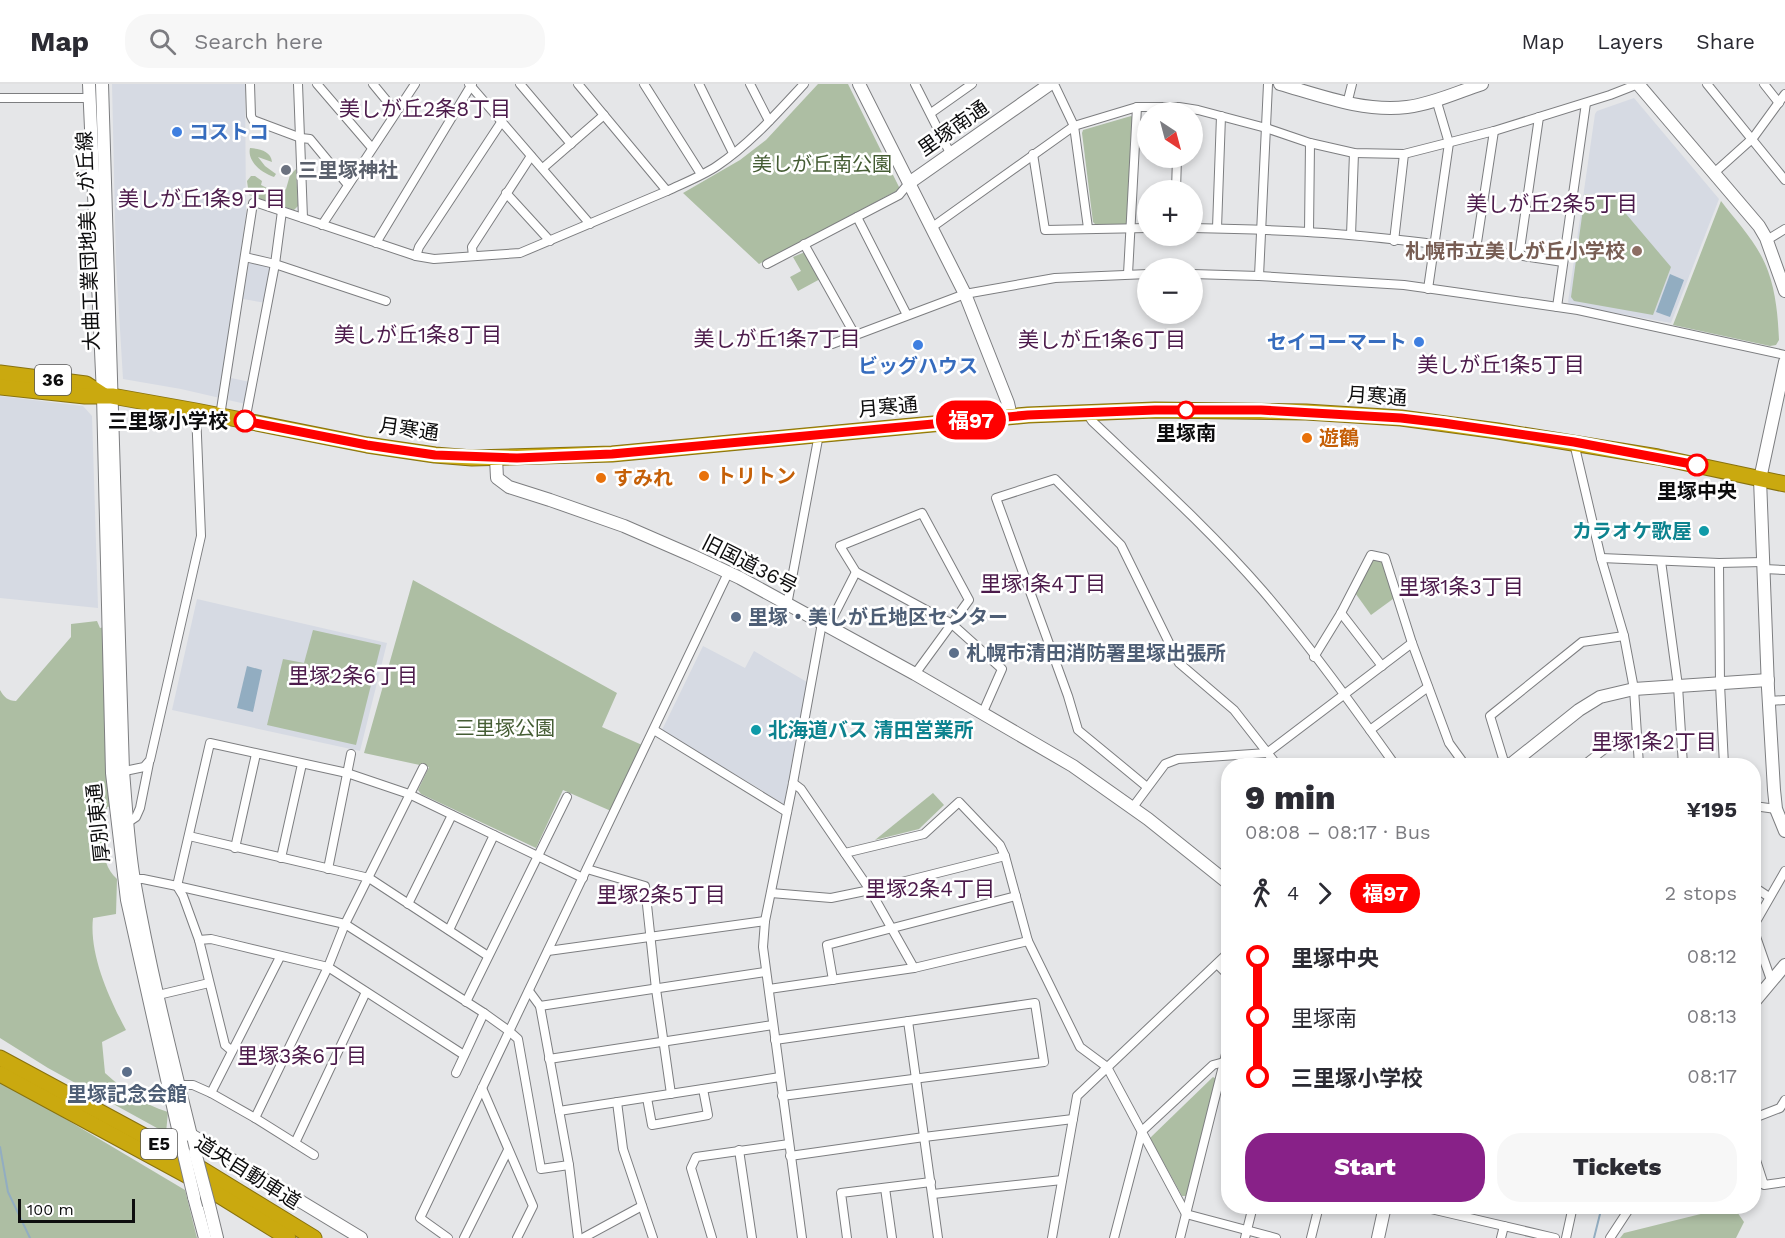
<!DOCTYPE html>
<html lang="en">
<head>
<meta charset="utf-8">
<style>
	:root { --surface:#fff; --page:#f7f7f7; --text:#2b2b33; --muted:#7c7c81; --line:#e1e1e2; --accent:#882188 }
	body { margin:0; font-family:"Work Sans","Noto Sans JP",sans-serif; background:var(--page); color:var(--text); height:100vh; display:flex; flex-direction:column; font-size:22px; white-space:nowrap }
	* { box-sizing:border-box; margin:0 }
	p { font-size:20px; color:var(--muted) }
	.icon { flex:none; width:33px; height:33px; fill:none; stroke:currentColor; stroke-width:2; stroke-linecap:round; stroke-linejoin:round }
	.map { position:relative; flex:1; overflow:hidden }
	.side { position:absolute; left:1221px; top:674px; width:540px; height:456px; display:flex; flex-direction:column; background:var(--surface); border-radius:24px; box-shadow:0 3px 9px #0003 }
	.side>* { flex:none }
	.badge { padding:0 12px; border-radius:20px; font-size:21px; line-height:39px }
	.needle { width:39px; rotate:144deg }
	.tools { position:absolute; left:1137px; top:18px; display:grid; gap:12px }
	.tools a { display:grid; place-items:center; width:66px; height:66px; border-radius:50%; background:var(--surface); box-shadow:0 3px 9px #0003; font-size:30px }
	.scale { position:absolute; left:18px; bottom:15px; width:117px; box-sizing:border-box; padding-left:6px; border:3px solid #0d0d0e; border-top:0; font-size:16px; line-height:21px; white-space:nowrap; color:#0d0d0e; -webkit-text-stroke:4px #fff; paint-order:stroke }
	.map>.badge { position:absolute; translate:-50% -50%; box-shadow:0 0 0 3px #fff }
	.legs { display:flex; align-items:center; gap:9px; height:66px; padding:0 24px; font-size:20px }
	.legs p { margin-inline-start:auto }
	.head { display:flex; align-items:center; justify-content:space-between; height:102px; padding:0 24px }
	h1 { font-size:33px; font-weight:800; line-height:45px }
	.cta { display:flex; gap:12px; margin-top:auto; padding:12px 24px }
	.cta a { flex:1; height:69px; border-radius:24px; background:var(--accent); color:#fff; font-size:24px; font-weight:800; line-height:69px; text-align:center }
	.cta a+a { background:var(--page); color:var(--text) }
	ul { padding:0 24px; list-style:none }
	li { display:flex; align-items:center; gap:21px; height:60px; font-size:22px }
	li i { display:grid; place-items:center; width:9px; height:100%; margin:0 8px; background:currentColor }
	li i::after { content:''; width:15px; height:15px; margin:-8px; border:4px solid; border-radius:50%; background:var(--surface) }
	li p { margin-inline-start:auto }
	li:first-child i { background:linear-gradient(#0000 50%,currentColor 0) }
	li:last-child i { background:linear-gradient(currentColor 50%,#0000 0) }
	header { display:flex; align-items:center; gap:36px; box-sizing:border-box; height:84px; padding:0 30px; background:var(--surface); border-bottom:2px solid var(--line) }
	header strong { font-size:28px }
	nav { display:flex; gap:33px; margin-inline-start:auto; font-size:21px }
	.search { width:420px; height:54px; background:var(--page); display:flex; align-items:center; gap:15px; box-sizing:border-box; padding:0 21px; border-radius:24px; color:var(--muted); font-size:22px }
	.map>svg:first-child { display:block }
	.built { fill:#d6dae3 }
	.green { fill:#adbea3 }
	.water { fill:#92adc1 }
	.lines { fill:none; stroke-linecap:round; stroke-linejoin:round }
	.stream { stroke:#92adc1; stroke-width:2 }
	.street-casing { stroke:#7d7e80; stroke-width:10 }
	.secondary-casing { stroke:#7d7e80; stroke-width:14 }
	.highway-casing { stroke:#88720f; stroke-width:17 }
	.street { stroke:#fff; stroke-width:8 }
	.secondary { stroke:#fff; stroke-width:12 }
	.highway { stroke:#caa90f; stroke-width:15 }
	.secondary-bridge-casing { stroke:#7d7e80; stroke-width:14; stroke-linecap:butt }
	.secondary-bridge { stroke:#fff; stroke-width:12 }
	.line-1-casing { stroke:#fff; stroke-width:14 }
	.line-1 { stroke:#f00; stroke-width:9 }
	.shop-dot { fill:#3f7fe0; stroke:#fff; stroke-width:2 }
	.worship-dot { fill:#6b7280; stroke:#fff; stroke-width:2 }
	.education-dot { fill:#8d6e63; stroke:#fff; stroke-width:2 }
	.stop-1-dot { fill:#fff; stroke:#f00; stroke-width:3 }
	.food-dot { fill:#e8710a; stroke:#fff; stroke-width:2 }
	.culture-dot { fill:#0f9aa8; stroke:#fff; stroke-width:2 }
	.service-dot { fill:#5c6f8a; stroke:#fff; stroke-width:2 }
	.labels { text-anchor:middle; stroke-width:5; stroke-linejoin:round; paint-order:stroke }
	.shield { fill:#fff; stroke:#565656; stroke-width:1.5 }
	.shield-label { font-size:18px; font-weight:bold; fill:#0d0d0e }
	.street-label { font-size:20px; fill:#0d0d0e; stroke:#fff }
	.shop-label { font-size:20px; font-weight:bold; fill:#366cbe; stroke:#fff; text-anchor:start }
	.park-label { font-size:20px; fill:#455d34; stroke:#fff }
	.worship-label { font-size:20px; font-weight:bold; fill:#5b616d; stroke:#fff; text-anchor:start }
	.education-label { font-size:20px; font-weight:bold; fill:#785e54; stroke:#fff; text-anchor:end }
	.stop-label { font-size:20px; font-weight:bold; fill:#0d0d0e; stroke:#fff }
	.food-label { font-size:20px; font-weight:bold; fill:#c56008; stroke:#fff; text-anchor:start }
	.culture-label { font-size:20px; font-weight:bold; fill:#0d838f; stroke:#fff; text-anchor:end }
	.service-label { font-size:20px; font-weight:bold; fill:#4e5e75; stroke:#fff; text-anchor:start }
	.neighbourhood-label { font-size:21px; fill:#4c1b4b; stroke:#fff }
</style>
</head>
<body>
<header>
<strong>Map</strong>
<div class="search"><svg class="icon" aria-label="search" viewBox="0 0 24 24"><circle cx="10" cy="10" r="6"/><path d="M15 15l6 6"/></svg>Search here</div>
<nav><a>Map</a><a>Layers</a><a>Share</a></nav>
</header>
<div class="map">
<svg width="1785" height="1154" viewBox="0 0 1785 1154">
	<rect width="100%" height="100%" fill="#e5e6e8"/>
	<g class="built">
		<polygon points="112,0 245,0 246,129 220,314 181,305 123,295 116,179"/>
		<polygon points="1634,14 1719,115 1671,239 1570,221 1568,218 1595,30 1597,27"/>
		<polygon points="249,177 272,182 266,219 243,215"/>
		<polygon points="231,294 250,298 246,320 228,316"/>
		<polygon points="0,312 83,322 92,332 98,524 0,514"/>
		<polygon points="197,515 387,559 360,667 172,626"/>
		<polygon points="703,562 745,584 754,567 807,598 784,720 662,646"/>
	</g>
	<g class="green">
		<polygon points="818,0 848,0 900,105 759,180 683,109 740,76 766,56"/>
		<polygon points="1131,32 1134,34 1127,140 1096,141 1093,138 1082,49 1083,46"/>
		<path d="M250 64C260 65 271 67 272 78L258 73 265 82 276 90 274 93C262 89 247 78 250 64Z"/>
		<polygon points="296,85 298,122 294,126 249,111 247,97 251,92 255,92 262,97 261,101 269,105 275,103 278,105 277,112 286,105 290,91"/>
		<polygon points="1585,110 1618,113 1621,124 1671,183 1653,231 1574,217 1571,213"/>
		<path d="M1721 117C1737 138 1759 161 1768 187 1776 209 1778 233 1779 256L1776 261 1770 262 1673 241Z"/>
		<polygon points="805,168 822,194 798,207 790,193 801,187 793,173"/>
		<polygon points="1371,471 1385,474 1397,512 1371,531 1353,506"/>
		<polygon points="413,496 617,609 602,643 642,661 611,727 563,706 536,764 421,710 418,706 429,683 364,669"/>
		<path d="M97 537 100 544 104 543 108 688 106 692 107 700 113 703 112 722 107 723C104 746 97 778 117 795L116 830 93 834C89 870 109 914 126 946L102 958 105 989C125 1007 142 1020 168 1028L166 1049 48 984 0 954V606C4 613 8 617 16 617L71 553V540Z"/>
		<polygon points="313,546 381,561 356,661 267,641 283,575 304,579"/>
		<polygon points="933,709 944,721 919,745 875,756"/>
		<polygon points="1213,993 1218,996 1187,1112 1182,1112 1150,1054"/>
		<polygon points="0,996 185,1106 197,1154 0,1154"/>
		<polygon points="1733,1122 1744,1138 1736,1154 1620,1154 1624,1149"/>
	</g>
	<g class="water">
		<polygon points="1670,190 1684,196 1670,233 1656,228"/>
		<polygon points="247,582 262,586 253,628 237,624"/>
	</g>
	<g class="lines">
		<g class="stream">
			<polyline points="0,1063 8,1108 30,1154"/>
			<polyline points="1594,1154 1602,1122"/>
		</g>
		<defs>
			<g id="street">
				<polyline points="250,0 251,32 253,36 301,54 310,55 348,101"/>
				<polyline points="298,0 303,134"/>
				<polyline points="317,0 372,64"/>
				<polyline points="373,0 396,28"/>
				<polyline points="469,0 590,140"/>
				<polyline points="520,0 571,60"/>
				<path d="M578 0 667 107C684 99 702 92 717 82 750 60 777 29 804 0"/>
				<polyline points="644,0 701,90"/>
				<polyline points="699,0 733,69"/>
				<polyline points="750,0 769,37"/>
				<polyline points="915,0 950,69"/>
				<polyline points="1054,0 1074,42 1088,144"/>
				<polyline points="1707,0 1785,96"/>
				<polyline points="1764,0 1779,19"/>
				<polyline points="0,14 90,14"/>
				<polyline points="1347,20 1352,0"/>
				<polyline points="931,29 972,0"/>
				<polyline points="1033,70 1045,146 1148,144"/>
				<polyline points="543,84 604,31"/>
				<polyline points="1714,89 1753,54 1785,10"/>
				<polyline points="1176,106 1177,74"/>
				<polyline points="506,109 550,157"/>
				<polyline points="857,133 907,231"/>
				<polyline points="322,141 415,0"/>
				<polyline points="931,144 1074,42 1137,23 1179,23 1198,26 1266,44 1310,59 1354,69 1404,70 1494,47 1610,11 1638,0"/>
				<path d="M1192 144C1245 145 1297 146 1349 151 1420 157 1492 167 1563 178"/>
				<polyline points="1217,144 1221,32"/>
				<polyline points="1309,148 1310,59"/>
				<polyline points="1351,151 1354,69"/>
				<polyline points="1767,156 1785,145"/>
				<polyline points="1394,157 1404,70"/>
				<polyline points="376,159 472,0"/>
				<polyline points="804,160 855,251"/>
				<polyline points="1476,165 1494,47"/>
				<polyline points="416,172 419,163 502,37"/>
				<polyline points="473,172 472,163 531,72"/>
				<polyline points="1519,172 1539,33"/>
				<polyline points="245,173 275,180 386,217"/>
				<polyline points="767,180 899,111 909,99"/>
				<polyline points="1128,190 1137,23"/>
				<polyline points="1192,190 1259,192 1404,201 1461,209 1578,226 1785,271"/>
				<polyline points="1259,192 1268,0"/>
				<polyline points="1428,205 1449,59 1436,15"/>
				<polyline points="1557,223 1586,19"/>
				<polyline points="832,260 965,210 1055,194 1148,190"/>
				<path d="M1086 328 1092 337C1150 392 1210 446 1263 507 1310 562 1353 622 1395 681"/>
				<polyline points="220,332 253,119 255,118 416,172 434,175 520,169 667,107"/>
				<polyline points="245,337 275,180 282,127"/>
				<polyline points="1574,359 1601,474 1624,552 1634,605 1639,681"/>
				<polyline points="1601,474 1719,479 1763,478"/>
				<polyline points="1661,477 1678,602 1683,681"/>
				<polyline points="1719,479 1720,600 1724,681"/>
				<polyline points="1764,485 1785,486"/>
				<polyline points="787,521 819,350"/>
				<polyline points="1341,529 1382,582"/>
				<polyline points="828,543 856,488"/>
				<polyline points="1314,573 1341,529 1371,471 1385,474 1412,559 1449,659 1465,681"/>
				<polyline points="915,590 969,516 922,429 840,462 856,488 952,540 1002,585 983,628"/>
				<polyline points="1769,617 1785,616"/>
				<polyline points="654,646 787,728"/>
				<polyline points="1370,646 1428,603"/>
				<polyline points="1505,681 1490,632 1582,558 1624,552"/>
				<polyline points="1584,681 1606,664 1637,655"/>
				<polyline points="120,688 144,683 150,676 201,452 196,327"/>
				<polyline points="1147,703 1078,646 1068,612 996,414 1055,395 1121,461 1179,579 1234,626 1277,681"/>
				<polyline points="1754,722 1776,725"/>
				<polyline points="1133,723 1165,680 1178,675 1267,669 1412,559"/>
				<polyline points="127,739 136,733 140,724 149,679"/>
				<polyline points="189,752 369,794 488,872"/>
				<polyline points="235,764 256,670"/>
				<polyline points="845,769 924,750 959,718 1000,761 1005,772 1028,857 1080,963 1107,983 1186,1130 1276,1154"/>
				<polyline points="281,774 302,680"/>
				<polyline points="328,785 351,670"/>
				<polyline points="587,785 645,802 656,905 671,1010"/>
				<polyline points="131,795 143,795 177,802 345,840 484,929 509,947 518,955 541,1085 569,1081"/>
				<polyline points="1754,803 1769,813"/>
				<polyline points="771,809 831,814 870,806 1005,772"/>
				<polyline points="408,820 452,731"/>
				<polyline points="1754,841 1785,787"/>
				<polyline points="449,846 494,751"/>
				<polyline points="1754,847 1771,896"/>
				<polyline points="199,856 211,855 328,883 464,971"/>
				<polyline points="548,867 765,837"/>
				<polyline points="1217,880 1228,891"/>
				<polyline points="914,884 1028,857"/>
				<polyline points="833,896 827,861 1016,812"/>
				<polyline points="769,905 914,884 870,806 801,705 793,699"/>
				<polyline points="529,907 540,922 569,1081 578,1154"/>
				<polyline points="154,912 209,899"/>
				<polyline points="466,918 567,713"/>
				<polyline points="540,922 765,888"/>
				<polyline points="908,937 938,1154"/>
				<polyline points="775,956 1035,919 1044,978 782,1012"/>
				<polyline points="232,967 225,961 199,856 183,812 177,802 210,659 347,689 409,710 583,794"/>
				<polyline points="549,975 773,941"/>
				<polyline points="456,989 484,929"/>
				<polyline points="175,1001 193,1001 211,1009 255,1034 314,1071"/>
				<polyline points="482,1004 533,1122 517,1154"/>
				<polyline points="211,1009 280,873"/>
				<polyline points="647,1014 652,1041 708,1031 703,1005"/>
				<polyline points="617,1018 623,1065 653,1154"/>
				<polyline points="559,1027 780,993"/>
				<polyline points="255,1034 328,883 345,840 423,684"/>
				<polyline points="1754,1034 1780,1024 1785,1016"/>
				<polyline points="295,1059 366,908"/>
				<polyline points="739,1066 752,1154"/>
				<polyline points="1754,1070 1764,1101 1785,1098"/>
				<polyline points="790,1072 924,1053 1073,1035"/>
				<polyline points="885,1104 892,1154"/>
				<polyline points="933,1110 1062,1096"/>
				<polyline points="1418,1122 1555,1154"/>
				<polyline points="448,1154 420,1134 728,489"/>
				<polyline points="464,1154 508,1066"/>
				<polyline points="583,1154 642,1122"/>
				<polyline points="712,1154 691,1084 696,1073 789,1060"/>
				<polyline points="802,1154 763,863 765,837 793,699 822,539"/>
				<polyline points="847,1154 841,1109 931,1098"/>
				<polyline points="1052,1154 1077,1012 1228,869"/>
				<polyline points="1114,1154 1142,1047 1213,981 1224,978"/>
				<polyline points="1180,1154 1228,962"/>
				<polyline points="1245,1154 1253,1122"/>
				<polyline points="1311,1154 1319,1122"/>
				<polyline points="1501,1154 1504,1142"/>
				<polyline points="1566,1154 1573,1122"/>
				<polyline points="1610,1154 1631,1122"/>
			</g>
			<g id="secondary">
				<polyline points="89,0 103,311 112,689 127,816 181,1058"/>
				<path d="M102 0 123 687C126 723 128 760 134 796 150 888 173 978 195 1068"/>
				<polyline points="859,0 965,210 1008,319 1011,332"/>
				<path d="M1280 0C1322 12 1363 28 1407 23 1432 20 1458 8 1482 0"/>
				<polyline points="1638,0 1759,142 1766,154 1785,207"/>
				<polyline points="909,99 1050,0"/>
				<polyline points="1785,278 1760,395 1768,604 1774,706 1776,725 1785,747"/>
				<polyline points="496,374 497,394 509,403 550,416 624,442 693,472 740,494 915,590 1073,682 1148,735 1228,799"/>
				<polyline points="1510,681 1579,626 1600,613 1634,605 1768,596"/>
				<polyline points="1754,918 1785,881"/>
				<polyline points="191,1051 361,1154"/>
				<polyline points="194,1113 205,1154"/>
				<polyline points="209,1121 217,1154"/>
				<polyline points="1378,1154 1385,1122"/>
			</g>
			<g id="highway">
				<polyline points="0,289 86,300 103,311"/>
				<polyline points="0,303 85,312 112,312 196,327 367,361 435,371 472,374 612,370 1028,331 1155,326 1306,328 1401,334 1498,347 1658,373 1785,400"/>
				<polyline points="0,974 172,1067 314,1154"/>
				<polyline points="0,990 188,1092 288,1154"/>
			</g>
		</defs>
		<use href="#street" class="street-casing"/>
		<use href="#secondary" class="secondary-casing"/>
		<use href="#highway" class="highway-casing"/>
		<use href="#street" class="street"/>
		<use href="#secondary" class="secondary"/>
		<use href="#highway" class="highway"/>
		<defs>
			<g id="secondary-bridge">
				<polyline points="181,1058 194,1113"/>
				<polyline points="195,1068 209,1121"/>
			</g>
		</defs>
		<use href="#secondary-bridge" class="secondary-bridge-casing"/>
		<use href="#secondary-bridge" class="secondary-bridge"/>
	</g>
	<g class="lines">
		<defs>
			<polyline id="line-1" points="245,337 367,361 435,371 517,374 612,370 1028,331 1155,326 1261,326 1401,334 1443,339 1574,358 1697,381"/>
		</defs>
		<use href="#line-1" class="line-1-casing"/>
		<use href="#line-1" class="line-1"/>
	</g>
	<g class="shop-dot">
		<circle cx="177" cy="48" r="6"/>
		<circle cx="1419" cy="258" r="6"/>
		<circle cx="918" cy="261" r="6"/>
	</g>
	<circle class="worship-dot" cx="286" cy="86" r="6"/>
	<circle class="education-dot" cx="1637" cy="167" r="6"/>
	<g class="stop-1-dot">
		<circle cx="1186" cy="326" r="8"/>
		<circle cx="245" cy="337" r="10"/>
		<circle cx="1697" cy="381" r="10"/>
	</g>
	<g class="food-dot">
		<circle cx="1307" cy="354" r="6"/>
		<circle cx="704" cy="392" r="6"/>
		<circle cx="601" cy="394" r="6"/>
	</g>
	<g class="culture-dot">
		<circle cx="1704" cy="447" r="6"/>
		<circle cx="756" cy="646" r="6"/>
	</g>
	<g class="service-dot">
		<circle cx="736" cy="533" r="6"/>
		<circle cx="954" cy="569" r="6"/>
		<circle cx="127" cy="988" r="6"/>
	</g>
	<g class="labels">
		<g class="shield">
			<rect x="35" y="281" width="36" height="30" rx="4.5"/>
			<rect x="141" y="1045" width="36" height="30" rx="4.5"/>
		</g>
		<g class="shield-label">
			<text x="53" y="302">36</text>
			<text x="159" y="1066">E5</text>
		</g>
		<g class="street-label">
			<text transform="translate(953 44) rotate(-35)" y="7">里塚南通</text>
			<text transform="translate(88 157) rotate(-92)" y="7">大曲工業団地美しが丘線</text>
			<text transform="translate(1377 312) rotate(4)" y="7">月寒通</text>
			<text transform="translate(888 323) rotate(-5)" y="7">月寒通</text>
			<text transform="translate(409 345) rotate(8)" y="7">月寒通</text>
			<text transform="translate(750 480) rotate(27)" y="7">旧国道36号</text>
			<text transform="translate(98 739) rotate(-96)" y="7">厚別東通</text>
			<text transform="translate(248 1088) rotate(32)" y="7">道央自動車道</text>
		</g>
		<g class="shop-label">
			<text x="189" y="55">コストコ</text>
			<text x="1407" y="265" text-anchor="end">セイコーマート</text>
			<text x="918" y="289" text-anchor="middle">ビッグハウス</text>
		</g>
		<g class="park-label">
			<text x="822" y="87">美しが丘南公園</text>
			<text x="505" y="651">三里塚公園</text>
		</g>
		<g class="worship-label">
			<text x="298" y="93">三里塚神社</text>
		</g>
		<g class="education-label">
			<text x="1625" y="174">札幌市立美しが丘小学校</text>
		</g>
		<g class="stop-label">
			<text x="228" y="344" text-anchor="end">三里塚小学校</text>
			<text x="1186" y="356">里塚南</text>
			<text x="1697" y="414">里塚中央</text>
		</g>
		<g class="food-label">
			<text x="1319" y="361">遊鶴</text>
			<text x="716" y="399">トリトン</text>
			<text x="613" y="401">すみれ</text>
		</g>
		<g class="culture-label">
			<text x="1692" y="454">カラオケ歌屋</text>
			<text x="768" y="653" text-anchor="start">北海道バス 清田営業所</text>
		</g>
		<g class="service-label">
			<text x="748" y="540">里塚・美しが丘地区センター</text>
			<text x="966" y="576">札幌市清田消防署里塚出張所</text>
			<text x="127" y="1017" text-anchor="middle">里塚記念会館</text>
		</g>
		<g class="neighbourhood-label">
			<text x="425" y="32">美しが丘2条8丁目</text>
			<text x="202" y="122">美しが丘1条9丁目</text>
			<text x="1552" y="127">美しが丘2条5丁目</text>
			<text x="418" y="258">美しが丘1条8丁目</text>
			<text x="777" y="262">美しが丘1条7丁目</text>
			<text x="1102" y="263">美しが丘1条6丁目</text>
			<text x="1501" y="288">美しが丘1条5丁目</text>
			<text x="1043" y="507">里塚1条4丁目</text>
			<text x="1461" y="510">里塚1条3丁目</text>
			<text x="353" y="599">里塚2条6丁目</text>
			<text x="1654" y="665">里塚1条2丁目</text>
			<text x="930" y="812">里塚2条4丁目</text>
			<text x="661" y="818">里塚2条5丁目</text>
			<text x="302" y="979">里塚3条6丁目</text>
		</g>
	</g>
</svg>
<div class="tools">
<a><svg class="needle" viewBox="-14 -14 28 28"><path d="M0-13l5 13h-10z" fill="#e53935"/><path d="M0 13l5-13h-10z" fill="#7c7c81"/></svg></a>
<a>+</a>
<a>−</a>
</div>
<div class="scale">100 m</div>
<b class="badge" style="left:971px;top:336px;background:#f00;color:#fff">福97</b>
<section class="side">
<div class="head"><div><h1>9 min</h1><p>08:08 – 08:17 · Bus</p></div><b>¥195</b></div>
<div class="legs"><svg class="icon" aria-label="walk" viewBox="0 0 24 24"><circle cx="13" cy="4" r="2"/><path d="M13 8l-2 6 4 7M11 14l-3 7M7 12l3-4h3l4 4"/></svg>4<svg class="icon" aria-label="forward" viewBox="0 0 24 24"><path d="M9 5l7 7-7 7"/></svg><b class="badge" style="background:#f00;color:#fff">福97</b><p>2 stops</p></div>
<ul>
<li><i style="color:#f00"></i><b>里塚中央</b><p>08:12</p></li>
<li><i style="color:#f00"></i><span>里塚南</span><p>08:13</p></li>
<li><i style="color:#f00"></i><b>三里塚小学校</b><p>08:17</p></li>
</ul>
<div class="cta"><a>Start</a><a>Tickets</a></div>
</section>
</div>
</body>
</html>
